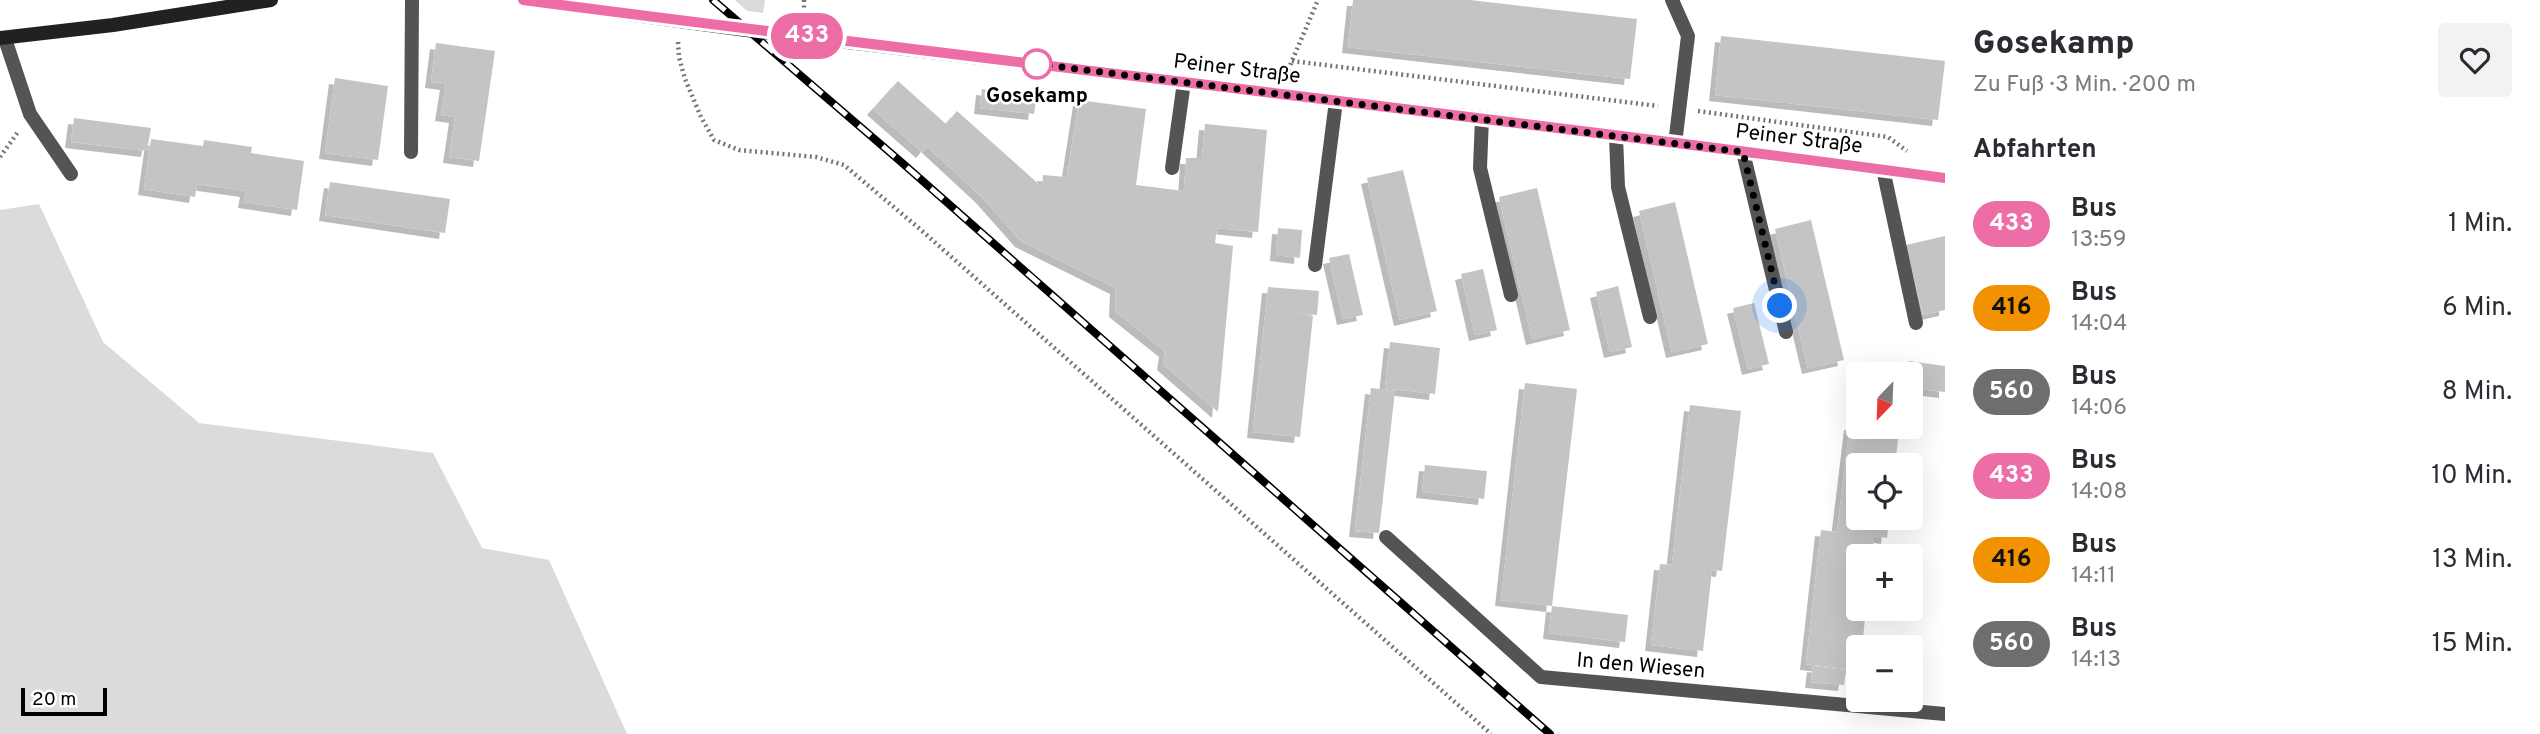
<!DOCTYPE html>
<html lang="de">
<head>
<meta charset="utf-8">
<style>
	:root { --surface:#fff; --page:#f2f2f3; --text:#2b2b33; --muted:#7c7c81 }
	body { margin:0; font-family:Overpass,sans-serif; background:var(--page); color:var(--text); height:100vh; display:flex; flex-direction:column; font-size:26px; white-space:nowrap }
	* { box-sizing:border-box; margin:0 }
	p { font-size:23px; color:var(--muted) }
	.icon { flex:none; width:38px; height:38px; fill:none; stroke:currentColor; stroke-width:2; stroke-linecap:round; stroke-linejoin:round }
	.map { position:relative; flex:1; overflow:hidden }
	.sheet { display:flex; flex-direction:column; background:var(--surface); width:595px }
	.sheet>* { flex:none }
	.badge { padding:0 14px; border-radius:23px; font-size:24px; line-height:46px }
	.needle { width:46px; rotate:203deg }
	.buttons { position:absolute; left:1846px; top:362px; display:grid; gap:14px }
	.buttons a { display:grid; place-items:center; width:77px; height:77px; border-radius:7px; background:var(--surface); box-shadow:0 7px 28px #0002; font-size:35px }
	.scale { position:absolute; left:21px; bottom:18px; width:86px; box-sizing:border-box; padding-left:7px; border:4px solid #000; border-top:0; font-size:19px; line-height:24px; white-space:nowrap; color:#000; -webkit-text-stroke:5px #fff; paint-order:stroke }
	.you { position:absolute; width:35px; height:35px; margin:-18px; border:5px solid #fff; border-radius:50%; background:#1a73e8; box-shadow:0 0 0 10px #1a73e833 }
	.map>.badge { position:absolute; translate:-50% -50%; box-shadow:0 0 0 4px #fff }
	h2 { padding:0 28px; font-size:26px; line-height:63px }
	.round { display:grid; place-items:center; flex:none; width:74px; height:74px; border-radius:7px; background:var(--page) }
	.overview { display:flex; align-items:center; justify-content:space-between; height:119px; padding:0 28px }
	h1 { font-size:33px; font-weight:800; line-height:52px }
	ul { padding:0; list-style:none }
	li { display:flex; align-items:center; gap:21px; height:84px; padding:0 28px }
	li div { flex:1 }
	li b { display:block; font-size:26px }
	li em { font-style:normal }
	li .badge { min-width:77px; font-weight:700; text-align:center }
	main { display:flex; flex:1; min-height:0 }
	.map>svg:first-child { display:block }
	.green { fill:#dbdbdb }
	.building { fill:#c4c4c4; filter:url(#shadow) }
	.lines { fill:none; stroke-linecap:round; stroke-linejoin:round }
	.path { stroke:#767676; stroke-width:4.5; stroke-dasharray:2 3.5; stroke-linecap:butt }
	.lane { stroke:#545454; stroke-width:14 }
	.street { stroke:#545454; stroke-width:14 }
	.secondary { stroke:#212121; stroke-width:14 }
	.rail-casing { stroke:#000; stroke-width:8 }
	.rail { stroke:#fff; stroke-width:5; stroke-dasharray:16; stroke-linecap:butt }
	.line-casing { stroke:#fff; stroke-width:16 }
	.line { stroke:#ed6ea7; stroke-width:10 }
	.walk { stroke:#000; stroke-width:7; stroke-dasharray:0 12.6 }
	.stop-dot { fill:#fff; stroke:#ed6ea7; stroke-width:3.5 }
	.labels { text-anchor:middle; stroke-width:5; stroke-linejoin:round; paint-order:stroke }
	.street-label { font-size:21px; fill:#000; stroke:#fff }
	.stop-label { font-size:21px; font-weight:bold; fill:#000; stroke:#fff }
</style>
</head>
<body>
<main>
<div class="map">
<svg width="1945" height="734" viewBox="0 0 1945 734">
	<defs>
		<filter id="shadow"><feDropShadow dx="-6" dy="6" stdDeviation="0" flood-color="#0004"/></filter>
	</defs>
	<rect width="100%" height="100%" fill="#fff"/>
	<g class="green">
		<polygon points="735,0 765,0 763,13 747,11"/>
		<polygon points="39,204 103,342 199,423 433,453 482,548 549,560 627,734 0,734 0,210"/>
	</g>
	<g class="building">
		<polygon points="1353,0 1470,0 1637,19 1630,79 1348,47"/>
		<polygon points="1721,36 1945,61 1938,120 1715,95"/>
		<polygon points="436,43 495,51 479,161 449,157 455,117 441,115 446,84 431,82"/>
		<polygon points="335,78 388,86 378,160 325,153"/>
		<polygon points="898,81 946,124 957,111 1042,187 1043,175 1067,177 1079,100 1146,109 1136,185 1184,191 1186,158 1202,158 1205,124 1267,130 1258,232 1217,228 1215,243 1233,246 1218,412 1163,364 1165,351 1115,311 1116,288 1021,241 982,197 927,146 922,152 873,109"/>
		<polygon points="982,89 1037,95 1034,114 980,108"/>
		<polygon points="74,118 151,128 147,151 71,142"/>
		<polygon points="151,139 203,146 204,140 252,147 251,153 304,161 297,210 244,202 246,191 197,184 195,197 144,189"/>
		<polygon points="1403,170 1437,311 1400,320 1367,178"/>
		<polygon points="330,182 450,199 445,233 325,215"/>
		<polygon points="1537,188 1570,330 1532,339 1499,197"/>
		<polygon points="1675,202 1708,344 1672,352 1639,211"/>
		<polygon points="1811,220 1844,360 1808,368 1775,229"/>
		<polygon points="1278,228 1302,230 1300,258 1276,255"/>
		<polygon points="1945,236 1945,310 1923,315 1906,245"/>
		<polygon points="1349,254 1363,315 1343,319 1329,258"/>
		<polygon points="1483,269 1497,330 1475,335 1461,274"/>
		<polygon points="1618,286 1632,347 1610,352 1596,292"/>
		<polygon points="1268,287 1319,291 1317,315 1295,313 1313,316 1300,437 1253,432"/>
		<polygon points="1754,303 1769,364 1748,369 1733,308"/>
		<polygon points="1390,342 1440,348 1435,394 1385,388"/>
		<polygon points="1909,361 1945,366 1945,392 1911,388 1911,374 1907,374"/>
		<polygon points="1525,383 1577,389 1552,606 1501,600"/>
		<polygon points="1371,388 1395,391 1379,533 1355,531"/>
		<polygon points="1690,405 1741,411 1722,571 1712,570 1703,651 1651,645 1660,564 1672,565"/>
		<polygon points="1850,424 1858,425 1858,427 1899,430 1895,466 1858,466 1858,518 1889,518 1887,538 1874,536 1872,556 1858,556 1858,609 1866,609 1862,648 1858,648 1858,670 1806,664 1821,530 1837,532"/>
		<polygon points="1425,465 1487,471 1484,499 1422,492"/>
		<polygon points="1552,606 1628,615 1625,642 1549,633"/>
		<polygon points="1813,666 1846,670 1844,685 1811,682"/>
	</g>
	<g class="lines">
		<g class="path">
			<polyline points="804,0 804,17"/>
			<polyline points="678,42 679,57 685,79 701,117 714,140 739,150 816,157 844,165 921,230 1491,734"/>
			<polyline points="1292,61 1658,106"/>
			<polyline points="1286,75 1318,0"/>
			<polyline points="1698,111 1888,137 1907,151"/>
			<polyline points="0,157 18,132"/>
		</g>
		<g class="lane">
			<polyline points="5,39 30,114 71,174"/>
			<polyline points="1482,118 1480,168 1511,295"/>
			<polyline points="1616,136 1618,187 1650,317"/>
			<polyline points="411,152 412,0"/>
			<polyline points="1743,152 1786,332"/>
			<polyline points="1172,168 1184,82"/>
			<polyline points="1883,169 1916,323"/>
			<polyline points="1315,265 1336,101"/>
		</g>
		<g class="street">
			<polyline points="1672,0 1688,36 1675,144"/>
			<polyline points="1386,537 1541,677 1945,714"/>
		</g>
		<g class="secondary">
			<polyline points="523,0 746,30 1482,118 1945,178"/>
			<polyline points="0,38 113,25 271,0"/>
		</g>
		<defs>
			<polyline id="rail" points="713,0 900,161 1550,734"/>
		</defs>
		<use href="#rail" class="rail-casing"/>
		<use href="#rail" class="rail"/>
	</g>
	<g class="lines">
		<defs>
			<path id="line" d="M523 0C997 62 1472 114 1945 178"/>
		</defs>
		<use href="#line" class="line-casing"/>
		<use href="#line" class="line"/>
		<polyline class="walk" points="1037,64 1743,152 1780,306"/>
	</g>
	<circle class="stop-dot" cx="1037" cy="64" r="14"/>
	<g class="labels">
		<g class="street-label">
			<text transform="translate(1237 68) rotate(7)" y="7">Peiner Straße</text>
			<text transform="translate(1799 138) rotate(7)" y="7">Peiner Straße</text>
			<text transform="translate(1641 665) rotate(5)" y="7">In den Wiesen</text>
		</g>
		<g class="stop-label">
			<text x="1037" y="102">Gosekamp</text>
		</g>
	</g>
</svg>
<div class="buttons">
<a><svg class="needle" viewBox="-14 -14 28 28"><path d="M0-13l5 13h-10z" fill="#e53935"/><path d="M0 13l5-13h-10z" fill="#7c7c81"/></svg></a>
<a><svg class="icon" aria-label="locate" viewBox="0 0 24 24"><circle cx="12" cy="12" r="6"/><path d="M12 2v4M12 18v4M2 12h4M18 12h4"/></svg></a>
<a>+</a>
<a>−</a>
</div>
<div class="scale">20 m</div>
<div class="you" style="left:1780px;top:306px"></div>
<b class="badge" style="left:807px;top:36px;background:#ed6ea7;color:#fff">433</b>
</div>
<section class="sheet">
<div class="overview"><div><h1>Gosekamp</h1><p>Zu Fuß · 3 Min. · 200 m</p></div><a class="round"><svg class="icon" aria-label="heart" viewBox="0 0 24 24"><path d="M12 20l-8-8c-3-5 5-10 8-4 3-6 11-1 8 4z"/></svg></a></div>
<h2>Abfahrten</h2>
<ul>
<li><span class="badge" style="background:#ed6ea7;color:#fff">433</span><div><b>Bus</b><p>13:59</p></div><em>1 Min.</em></li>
<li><span class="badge" style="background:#f39200;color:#111">416</span><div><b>Bus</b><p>14:04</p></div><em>6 Min.</em></li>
<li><span class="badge" style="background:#6e6e6e;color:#fff">560</span><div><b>Bus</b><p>14:06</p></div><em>8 Min.</em></li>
<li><span class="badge" style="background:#ed6ea7;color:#fff">433</span><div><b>Bus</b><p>14:08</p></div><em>10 Min.</em></li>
<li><span class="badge" style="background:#f39200;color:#111">416</span><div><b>Bus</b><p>14:11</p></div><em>13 Min.</em></li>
<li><span class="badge" style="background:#6e6e6e;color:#fff">560</span><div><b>Bus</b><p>14:13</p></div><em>15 Min.</em></li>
</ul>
</section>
</main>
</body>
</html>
